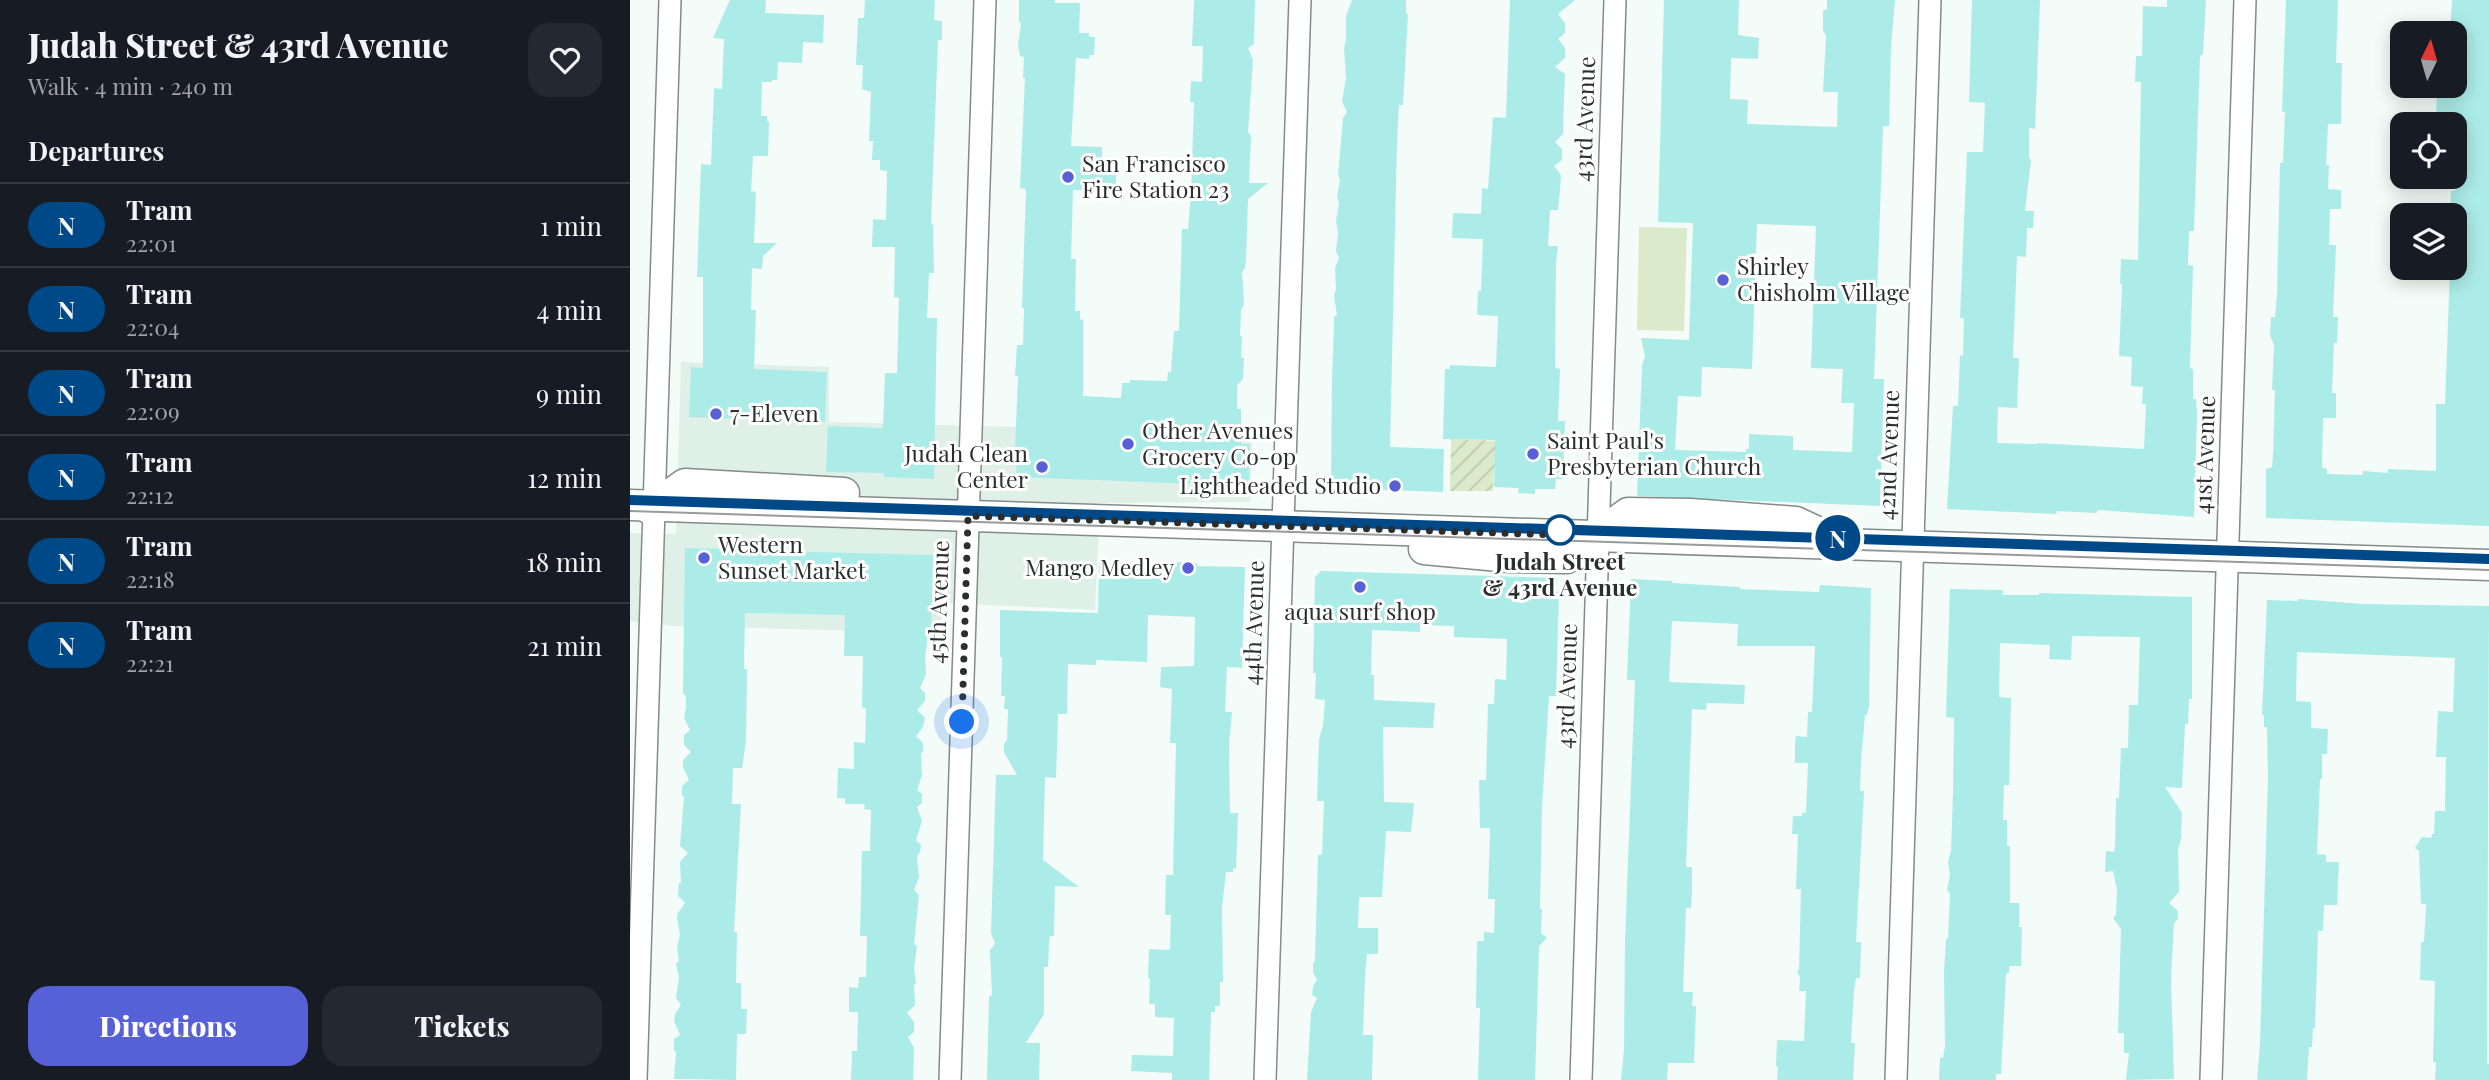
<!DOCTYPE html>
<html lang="en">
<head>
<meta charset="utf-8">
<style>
	:root { --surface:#171b24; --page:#242831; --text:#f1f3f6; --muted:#9ea1a6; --line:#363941; --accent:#5660d7 }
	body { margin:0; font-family:"Playfair Display",serif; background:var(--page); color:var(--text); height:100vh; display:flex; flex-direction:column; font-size:26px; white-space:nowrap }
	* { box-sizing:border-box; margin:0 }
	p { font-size:23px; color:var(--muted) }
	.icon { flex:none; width:38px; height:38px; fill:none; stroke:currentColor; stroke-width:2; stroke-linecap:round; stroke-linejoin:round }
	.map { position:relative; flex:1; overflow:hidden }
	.details { display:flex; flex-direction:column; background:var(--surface); width:630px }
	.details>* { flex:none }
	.badge { padding:0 14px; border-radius:23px; font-size:24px; line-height:46px }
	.needle { width:46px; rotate:5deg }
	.tools { position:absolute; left:1760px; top:21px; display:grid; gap:14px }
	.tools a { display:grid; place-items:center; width:77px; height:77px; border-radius:14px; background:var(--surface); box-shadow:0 4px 18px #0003; font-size:35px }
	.you { position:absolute; width:35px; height:35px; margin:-18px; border:5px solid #fff; border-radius:50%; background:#1a73e8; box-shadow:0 0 0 10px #1a73e833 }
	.map>.badge { position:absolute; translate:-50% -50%; box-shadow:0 0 0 4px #fff }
	h2 { padding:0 28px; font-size:26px; line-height:63px }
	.round { display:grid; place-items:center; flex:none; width:74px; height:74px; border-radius:21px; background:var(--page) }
	.headline { display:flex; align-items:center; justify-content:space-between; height:119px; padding:0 28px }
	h1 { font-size:33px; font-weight:800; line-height:52px }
	.primary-button { display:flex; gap:14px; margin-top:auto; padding:14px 28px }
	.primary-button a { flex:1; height:80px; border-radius:21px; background:var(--accent); color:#fff; font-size:28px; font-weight:800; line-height:80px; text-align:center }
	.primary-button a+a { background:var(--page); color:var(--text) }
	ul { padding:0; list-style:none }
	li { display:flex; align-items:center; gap:21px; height:84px; padding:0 28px; border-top:2px solid var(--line) }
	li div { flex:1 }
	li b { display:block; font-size:26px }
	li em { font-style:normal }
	li .badge { min-width:77px; font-weight:700; text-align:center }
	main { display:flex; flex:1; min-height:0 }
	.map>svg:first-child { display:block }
	.built { fill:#dff0e9 }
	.park { fill:#dbeacb }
	.garden { fill:url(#garden-furrows) }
	.building { fill:#acece8; fill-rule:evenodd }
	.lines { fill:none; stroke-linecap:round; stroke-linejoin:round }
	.street-casing { stroke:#848b88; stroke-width:24 }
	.secondary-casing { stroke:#848b88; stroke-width:33 }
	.street { stroke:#fff; stroke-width:21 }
	.secondary { stroke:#fff; stroke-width:30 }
	.tram { stroke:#969c99; stroke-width:2 }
	.line-casing { stroke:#fff; stroke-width:16 }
	.line { stroke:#004988; stroke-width:10 }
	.walk { stroke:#2b2e2d; stroke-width:7; stroke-dasharray:0 12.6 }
	.poi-dot { fill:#5660d7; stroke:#fff; stroke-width:2.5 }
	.stop-dot { fill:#fff; stroke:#004988; stroke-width:3.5 }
	.labels { text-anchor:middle; stroke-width:6; stroke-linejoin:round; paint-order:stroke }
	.street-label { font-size:23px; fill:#2b2e2d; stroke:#fff }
	.poi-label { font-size:23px; fill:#2b2e2d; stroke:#fff; text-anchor:start }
	.stop-label { font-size:23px; font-weight:bold; fill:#2b2e2d; stroke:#fff }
</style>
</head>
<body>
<main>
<section class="details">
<div class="headline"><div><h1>Judah Street &amp; 43rd Avenue</h1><p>Walk · 4 min · 240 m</p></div><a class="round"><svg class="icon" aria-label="heart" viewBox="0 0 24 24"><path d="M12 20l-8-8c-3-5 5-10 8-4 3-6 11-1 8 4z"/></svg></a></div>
<h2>Departures</h2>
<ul>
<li><span class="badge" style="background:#004988;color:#fff">N</span><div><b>Tram</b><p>22:01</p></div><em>1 min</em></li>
<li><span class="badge" style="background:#004988;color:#fff">N</span><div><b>Tram</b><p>22:04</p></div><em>4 min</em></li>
<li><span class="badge" style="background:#004988;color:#fff">N</span><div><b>Tram</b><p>22:09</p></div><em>9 min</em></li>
<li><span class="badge" style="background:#004988;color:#fff">N</span><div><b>Tram</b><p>22:12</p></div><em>12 min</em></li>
<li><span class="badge" style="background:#004988;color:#fff">N</span><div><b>Tram</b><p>22:18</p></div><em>18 min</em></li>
<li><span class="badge" style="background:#004988;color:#fff">N</span><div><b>Tram</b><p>22:21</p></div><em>21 min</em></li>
</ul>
<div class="primary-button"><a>Directions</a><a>Tickets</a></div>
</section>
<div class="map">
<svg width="1859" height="1080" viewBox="0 0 1859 1080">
	<defs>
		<pattern id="garden-furrows" width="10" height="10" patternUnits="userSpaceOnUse" patternTransform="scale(1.75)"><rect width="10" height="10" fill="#dbeacb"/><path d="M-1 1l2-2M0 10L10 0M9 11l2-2" fill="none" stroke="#bcc9af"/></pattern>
	</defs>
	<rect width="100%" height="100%" fill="#f3fcf8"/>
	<polygon class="built" points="51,362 199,367 199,422 622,433 620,502 470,503 465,610 313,603 311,633 44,626 0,621 0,533 46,534"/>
	<polygon class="park" points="1009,227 1057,228 1054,331 1007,330"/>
	<polygon class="garden" points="821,439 872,441 871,467 864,467 863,491 820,491"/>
	<g class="building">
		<polygon points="100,0 136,0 135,13 194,15 193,43 173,42 172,63 148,62 147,80 142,80 142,82 132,82 131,116 137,116 137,121 139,122 138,156 123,156 121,191 126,192 124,243 147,243 133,256 132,269 122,268 121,310 126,310 124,369 197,372 195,422 59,417 61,367 73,368 73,277 67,277 71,164 81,165 84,88 92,89 94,39 83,38"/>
		<polygon points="235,0 305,0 304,20 312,21 312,40 308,40 301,224 303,225 304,273 299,273 297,318 307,318 304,479 254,477 254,473 196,472 198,426 253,428 255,373 267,373 269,298 264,297 265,247 242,247 243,219 256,220 257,171 250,170 250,160 242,160 243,141 239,141 241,92 232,89 233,65 226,65 228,18 234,18"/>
		<polygon points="389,0 425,0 425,3 450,3 449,33 459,33 459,37 465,37 464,55 459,55 459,59 446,58 441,146 472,147 472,166 486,166 486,191 443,190 441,259 446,259 445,311 450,311 450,320 453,319 453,396 491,398 492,383 500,383 500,380 537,381 538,372 541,372 544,331 549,331 552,229 558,229 561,195 564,102 560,102 561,81 572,82 573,46 562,46 564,0 625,0 624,44 618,48 623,60 618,132 621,136 619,183 638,183 618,199 616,261 615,268 612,272 614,304 611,310 610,336 612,336 611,358 614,358 613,379 607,385 607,409 611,409 611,444 620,444 619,486 386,477 387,452 385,450 388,376 385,376 387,345 393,345 394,308 392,308 396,189 390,188 395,78 393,78 394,57 390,56 388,45 391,24 389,21"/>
		<polygon points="722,0 776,0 776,14 778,14 773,105 769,105 767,140 760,447 814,449 813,492 701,488 702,378 704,326 704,317 707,315 704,296 706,289 705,268 709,258 706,251 708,233 706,221 709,204 707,197 710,180 708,175 713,118 717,112 712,101 716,78 714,48 716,40 716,16"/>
		<polygon points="880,0 945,0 928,14 935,23 935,33 928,39 935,48 935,58 925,67 935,74 933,125 933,134 925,142 932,149 932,160 924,166 931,175 930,190 928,210 920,210 918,246 928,246 926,263 925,368 930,369 928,421 935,421 933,479 926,479 925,489 905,489 905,494 888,493 889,488 864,487 865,440 813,439 815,369 820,369 820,365 866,367 868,316 847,315 848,291 851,291 853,239 822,238 823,213 851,214 852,188 858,189 863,117 876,118"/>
		<path d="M1034 0H1109L1108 35 1129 38 1128 59 1101 58 1100 99 1118 100 1117 124 1207 127 1208 92H1193L1196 35 1193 31V11L1197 9V0H1265L1261 46 1259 126H1253L1244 379H1254L1250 506 1007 496 1012 365 1015 356 1011 338 1059 340 1063 223 1028 222ZM1127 224 1186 226 1181 368 1213 369 1211 403H1224L1222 452 1163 450V436L1119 434V449H1116V452L1045 450 1048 396 1071 397 1072 367 1122 369Z"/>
		<polygon points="1342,0 1410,0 1405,129 1399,128 1399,158 1401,160 1395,211 1404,211 1403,228 1397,228 1396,257 1387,256 1383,358 1389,358 1387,408 1368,407 1367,443 1407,444 1407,443 1514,449 1516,404 1512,404 1513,387 1501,386 1502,357 1489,356 1492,284 1490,284 1491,259 1508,260 1511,82 1505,82 1506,56 1512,56 1513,6 1537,7 1537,0 1576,0 1573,54 1570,56 1564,231 1559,231 1558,265 1563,266 1560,367 1563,370 1563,399 1566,399 1567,414 1564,517 1468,510 1466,513 1427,511 1426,514 1317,509 1323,406 1328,406 1330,355 1333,356 1334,318 1330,318 1337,152 1353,152 1355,103 1339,102"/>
		<polygon points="1656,0 1708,0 1706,63 1712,63 1711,124 1698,124 1696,165 1699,165 1698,189 1711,190 1711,209 1700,209 1699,245 1706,245 1703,317 1708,317 1707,343 1704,343 1702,393 1706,393 1706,418 1693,418 1692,468 1697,469 1697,474 1733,475 1733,471 1758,473 1758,469 1806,471 1806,404 1815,404 1820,269 1825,270 1825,215 1820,215 1821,191 1825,191 1825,124 1819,124 1820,117 1806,116 1807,92 1831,92 1833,35 1820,33 1822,0 1859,0 1859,526 1636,518 1636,469 1642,467 1643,454 1645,390 1642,390 1644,345 1640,335 1641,317 1645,317 1647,294 1650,163 1653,163 1655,112 1652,112"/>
		<polygon points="114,547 141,549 141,551 303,555 301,633 299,633 295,656 296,674 290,688 295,693 295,701 287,710 295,718 293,727 286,736 293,743 293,751 291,754 292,775 287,790 292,794 292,803 287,807 292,821 286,840 291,845 290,852 287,856 289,877 284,890 289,895 284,944 287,946 284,969 286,984 284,984 285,1005 277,1013 284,1022 284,1032 278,1037 284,1048 283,1080 221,1080 222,1051 227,1051 228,1012 219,1012 219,987 228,988 229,977 236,977 237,936 230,936 232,851 240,851 241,810 234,809 235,804 215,804 215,798 207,798 208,768 224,769 224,742 235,743 236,708 233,708 232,705 233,656 214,656 215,615 115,613 114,669 117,669 116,741 112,768 103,768 102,804 111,804 104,932 107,932 106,983 111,983 111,1009 117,1009 116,1034 107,1034 106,1080 44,1079 46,1052 44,1050 44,1039 50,1035 44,1021 45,1014 51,1005 46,998 49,977 46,964 49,961 47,947 50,935 47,918 48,913 55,903 48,896 49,883 51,883 50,862 58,853 50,846 54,797 52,795 52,786 59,780 53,767 53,760 61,752 54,745 54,735 60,730 54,718 56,708 56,696 53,693 55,548 97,549"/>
		<polygon points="545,562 567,563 567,566 615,567 612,668 597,667 595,712 602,712 599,745 600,813 608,813 606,869 603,868 603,872 596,872 592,907 593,982 590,982 590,1006 585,1006 585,1012 581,1012 579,1080 542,1080 542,1073 501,1071 502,1055 543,1056 544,1018 525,1017 525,1004 519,1004 520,978 518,978 519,949 540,950 541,915 535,915 536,875 543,875 546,743 540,743 542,689 530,687 531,667 564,666 565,617 518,615 517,662 466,660 466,665 438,664 437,714 428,714 426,778 415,777 413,860 449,887 425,886 424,936 420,936 419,942 418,967 414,967 414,1014 396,1043 410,1043 409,1080 357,1080 359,997 362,995 360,950 365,944 361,933 366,775 387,775 374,752 374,744 377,740 378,709 374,709 375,696 371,696 372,657 370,657 370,610 468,613 469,563 545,565"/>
		<polygon points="691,571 927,578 926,592 929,591 926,696 919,696 912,807 910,909 912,909 911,933 917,938 909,946 905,1080 848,1080 850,1008 846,1008 847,941 854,941 854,932 864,933 865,899 858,899 860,828 850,828 849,780 856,780 858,704 864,704 865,679 876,680 877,639 824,637 824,626 790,625 790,632 742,630 741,675 744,675 744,700 805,703 803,728 753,727 754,802 784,803 781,832 756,831 752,897 729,897 728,928 748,928 748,954 737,954 735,977 733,1035 743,1035 742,1080 677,1080 681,1012 687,998 682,995 683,987 687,979 683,973 683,964 685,960 688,855 692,855 694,801 687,801 689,739 693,726 695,700 685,699 686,673 683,673 685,577"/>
		<polygon points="1001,579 1042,581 1042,583 1110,587 1110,589 1189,592 1190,585 1241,588 1239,706 1237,715 1235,715 1231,761 1230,791 1234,791 1226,942 1231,942 1230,978 1226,978 1224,990 1221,1043 1225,1043 1223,1080 1147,1080 1148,1067 1146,1066 1147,1040 1174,1041 1176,991 1169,991 1170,978 1167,971 1169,969 1171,889 1166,889 1168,834 1162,834 1163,816 1172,816 1173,812 1176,813 1178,763 1165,763 1165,742 1166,736 1177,737 1178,712 1182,712 1185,646 1107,646 1108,624 1042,621 1039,682 1115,685 1114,704 1077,703 1076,710 1062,709 1056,867 1062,867 1062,891 1061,908 1056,908 1053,992 1063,992 1062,1006 1066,1006 1064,1063 1038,1063 1037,1080 991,1080 994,1050 995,940 1005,680 997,680"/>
		<polygon points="1320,589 1373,590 1373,595 1409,595 1409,593 1562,597 1562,699 1559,699 1558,724 1555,724 1552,788 1535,787 1552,813 1551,838 1548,850 1549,892 1539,903 1548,911 1548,919 1544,923 1541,978 1544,1079 1496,1080 1499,1053 1494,1053 1494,1033 1488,1033 1491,929 1483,918 1486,915 1487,890 1483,871 1475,872 1476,851 1484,852 1485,849 1486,798 1489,798 1491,748 1498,748 1499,705 1508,705 1510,637 1442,636 1441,660 1419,659 1420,645 1370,643 1369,697 1381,698 1379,785 1374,785 1373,820 1377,820 1377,846 1380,846 1380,903 1389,903 1389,927 1392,927 1391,966 1379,966 1379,973 1376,973 1371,1074 1366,1074 1366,1080 1309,1080 1310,1058 1313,1058 1315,1047 1314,971 1316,939 1318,939 1320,894 1317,890 1320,875 1318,862 1321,851 1323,793 1324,718 1316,717"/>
		<polygon points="1669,599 1732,604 1859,606 1857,1064 1859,1064 1859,1080 1805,1080 1806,1062 1803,1062 1805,981 1790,980 1791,942 1794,942 1796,904 1791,904 1789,851 1785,848 1792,837 1801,838 1802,834 1804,834 1805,811 1815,811 1816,757 1806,757 1808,711 1823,712 1825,658 1667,652 1666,701 1681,702 1681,728 1698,729 1697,754 1692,754 1692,779 1690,779 1687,854 1696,855 1696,862 1709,862 1707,905 1694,905 1693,931 1688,931 1685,1028 1683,1028 1682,1047 1679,1047 1677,1080 1627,1080 1630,1044 1638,778 1637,727 1634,727 1634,715 1632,715 1637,600 1668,601"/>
	</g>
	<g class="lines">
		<defs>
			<g id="street">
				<polyline points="6,1080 40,0"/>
				<polyline points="320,1080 355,0"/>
				<polyline points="635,1080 670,0"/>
				<polyline points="951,1080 985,0"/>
				<polyline points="1266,1080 1300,0"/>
				<polyline points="1581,1080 1615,0"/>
			</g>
			<g id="secondary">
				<polyline points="0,505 1859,565"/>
				<polyline points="20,509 55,484 214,493"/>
				<polyline points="794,549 880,557 937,558 998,513 1061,514 1166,522 1185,531"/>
			</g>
		</defs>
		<use href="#street" class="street-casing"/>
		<use href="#secondary" class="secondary-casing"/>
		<use href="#street" class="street"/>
		<use href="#secondary" class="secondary"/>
		<g class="tram">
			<polyline points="0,500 64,502"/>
			<polyline points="176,506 274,509"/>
			<polyline points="0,511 1859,570"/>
			<polyline points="442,514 663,521"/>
			<polyline points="719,523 799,526"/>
			<polyline points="928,530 1009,532"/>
			<polyline points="1121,536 1243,540"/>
			<polyline points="1562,550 1859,559"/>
		</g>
	</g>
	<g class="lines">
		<defs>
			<polyline id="line" points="0,500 1859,559"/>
		</defs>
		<use href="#line" class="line-casing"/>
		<use href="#line" class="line"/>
		<polyline class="walk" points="332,722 338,516 929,535 930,530"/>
	</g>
	<g class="poi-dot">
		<circle cx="438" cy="177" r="7"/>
		<circle cx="1093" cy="280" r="7"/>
		<circle cx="86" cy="414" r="7"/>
		<circle cx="498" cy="444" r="7"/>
		<circle cx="903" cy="454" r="7"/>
		<circle cx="412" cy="467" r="7"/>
		<circle cx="765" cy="486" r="7"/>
		<circle cx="74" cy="558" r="7"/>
		<circle cx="558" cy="568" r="7"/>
		<circle cx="730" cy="587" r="7"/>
	</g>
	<circle class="stop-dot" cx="930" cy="530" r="14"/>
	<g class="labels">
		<g class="street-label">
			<text transform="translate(955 119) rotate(-88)" y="8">43rd Avenue</text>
			<text transform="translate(1259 455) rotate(-88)" y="8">42nd Avenue</text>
			<text transform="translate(1575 455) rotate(-88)" y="8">41st Avenue</text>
			<text transform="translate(309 602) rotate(-88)" y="8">45th Avenue</text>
			<text transform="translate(624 623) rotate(-88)" y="8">44th Avenue</text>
			<text transform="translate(937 686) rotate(-88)" y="8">43rd Avenue</text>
		</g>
		<g class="poi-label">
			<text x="452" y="172">San Francisco<tspan x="452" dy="26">Fire Station 23</tspan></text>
			<text x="1107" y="275">Shirley<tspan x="1107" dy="26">Chisholm Village</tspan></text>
			<text x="100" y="422">7-Eleven</text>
			<text x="512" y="439">Other Avenues<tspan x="512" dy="26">Grocery Co-op</tspan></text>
			<text x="917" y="449">Saint Paul's<tspan x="917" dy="26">Presbyterian Church</tspan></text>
			<text x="398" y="462" text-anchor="end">Judah Clean<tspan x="398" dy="26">Center</tspan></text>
			<text x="751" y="494" text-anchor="end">Lightheaded Studio</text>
			<text x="88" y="553">Western<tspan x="88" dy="26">Sunset Market</tspan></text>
			<text x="544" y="576" text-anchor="end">Mango Medley</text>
			<text x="730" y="620" text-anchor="middle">aqua surf shop</text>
		</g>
		<g class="stop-label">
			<text x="930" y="570">Judah Street<tspan x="930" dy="26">&amp; 43rd Avenue</tspan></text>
		</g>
	</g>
</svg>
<div class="tools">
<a><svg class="needle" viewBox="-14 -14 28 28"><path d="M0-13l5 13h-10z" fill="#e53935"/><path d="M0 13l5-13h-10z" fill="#9ea1a6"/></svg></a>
<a><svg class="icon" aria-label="locate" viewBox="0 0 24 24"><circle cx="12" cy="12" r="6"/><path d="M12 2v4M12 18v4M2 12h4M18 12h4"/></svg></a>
<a><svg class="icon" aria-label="layers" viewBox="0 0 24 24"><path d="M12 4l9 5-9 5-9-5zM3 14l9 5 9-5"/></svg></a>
</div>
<div class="you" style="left:332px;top:722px"></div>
<b class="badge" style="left:1208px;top:538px;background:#004988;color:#fff">N</b>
</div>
</main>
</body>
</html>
